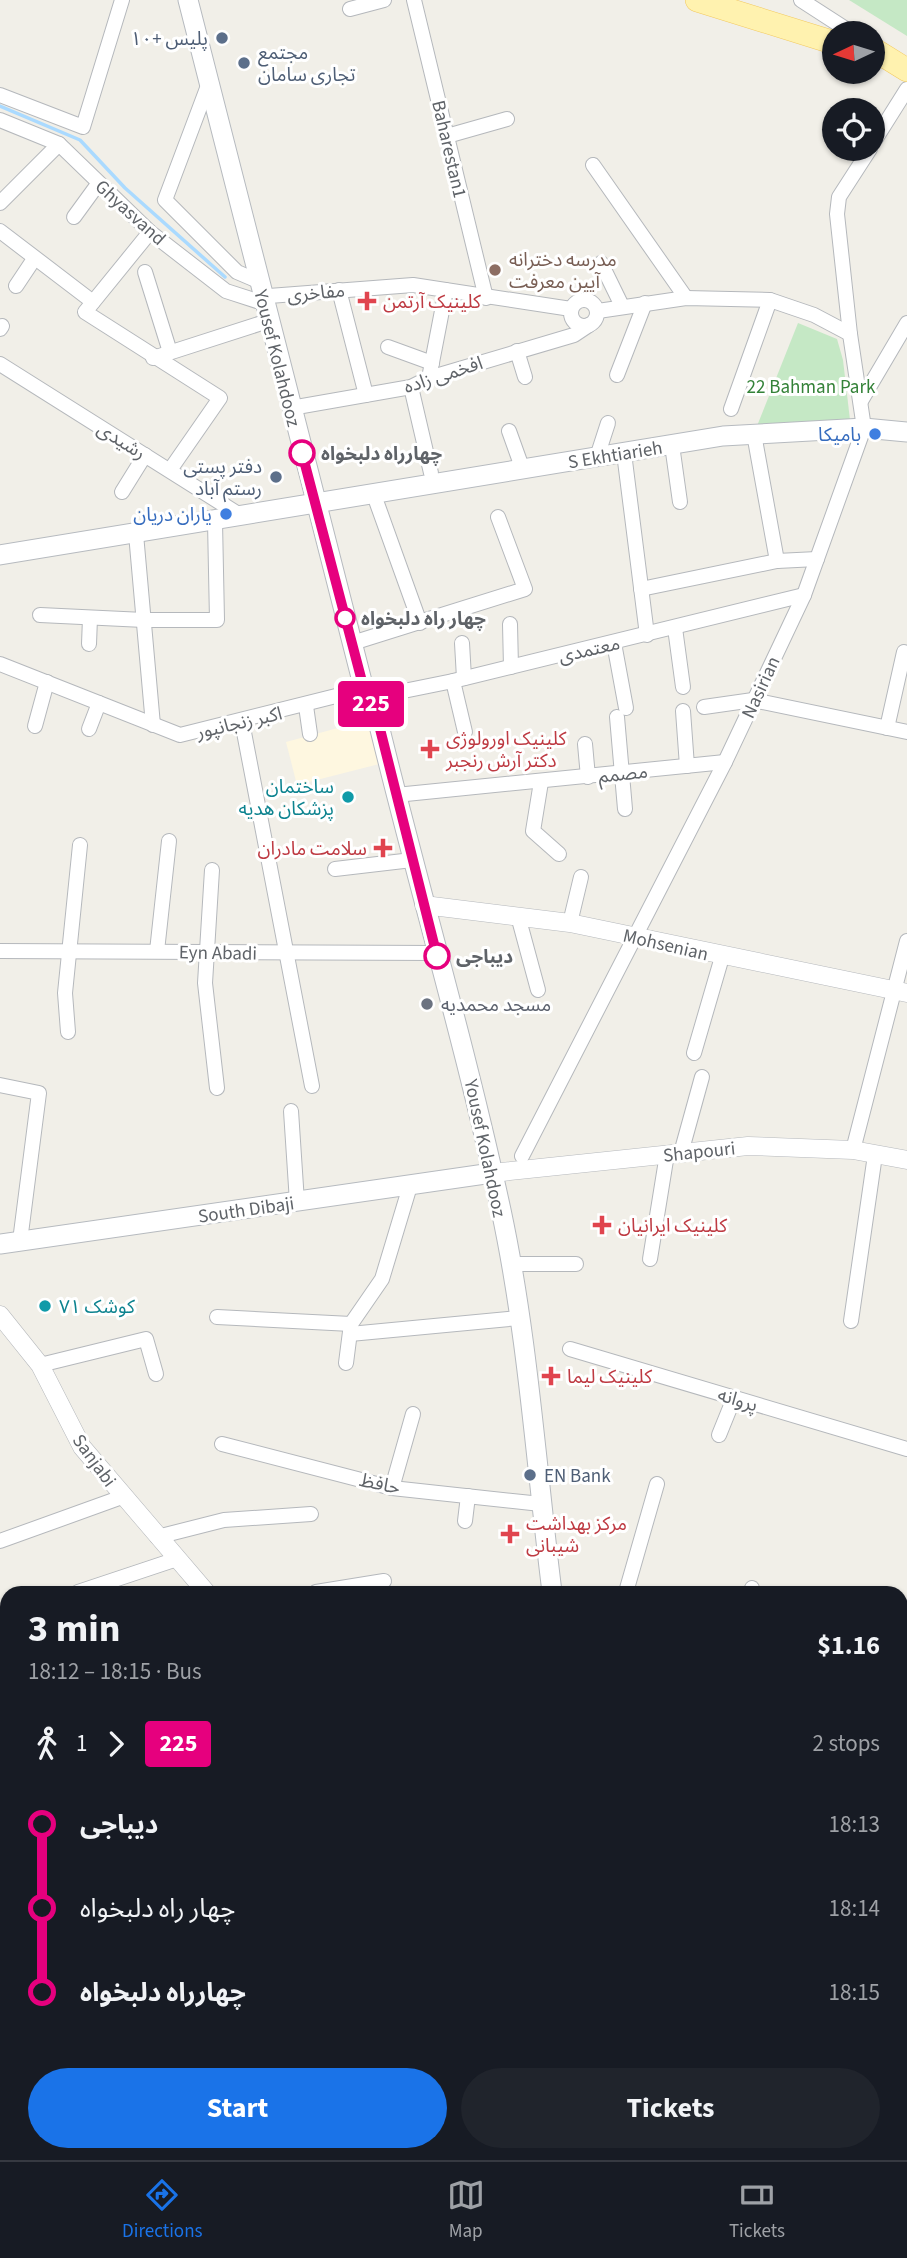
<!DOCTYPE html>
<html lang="en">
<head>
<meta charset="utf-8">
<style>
	:root { --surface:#171b24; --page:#20242c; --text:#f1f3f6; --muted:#9ea1a6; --line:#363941; --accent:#1a73e8 }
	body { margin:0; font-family:"Source Sans 3","Noto Sans Arabic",sans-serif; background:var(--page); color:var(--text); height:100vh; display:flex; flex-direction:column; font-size:26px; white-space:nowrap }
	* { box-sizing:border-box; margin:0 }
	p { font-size:23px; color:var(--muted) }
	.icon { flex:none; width:38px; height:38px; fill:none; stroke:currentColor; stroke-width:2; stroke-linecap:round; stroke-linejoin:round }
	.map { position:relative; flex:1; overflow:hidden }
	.drawer { position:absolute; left:0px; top:1586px; width:908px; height:576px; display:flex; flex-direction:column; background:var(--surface); border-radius:21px 21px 0 0; box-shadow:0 2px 5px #0004 }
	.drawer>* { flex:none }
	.badge { padding:0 14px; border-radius:5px; font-size:24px; line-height:46px }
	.needle { width:46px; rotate:266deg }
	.fabs { position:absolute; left:822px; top:21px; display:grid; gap:14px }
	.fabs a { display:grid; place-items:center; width:63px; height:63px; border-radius:50%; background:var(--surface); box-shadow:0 2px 5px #0004; font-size:35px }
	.map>.badge { position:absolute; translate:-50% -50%; box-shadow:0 0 0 4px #fff }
	.legs { display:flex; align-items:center; gap:10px; height:77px; padding:0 28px; font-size:23px }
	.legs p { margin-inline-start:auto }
	.head { display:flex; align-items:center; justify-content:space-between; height:119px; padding:0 28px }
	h1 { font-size:38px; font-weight:700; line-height:52px }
	.primary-button { display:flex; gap:14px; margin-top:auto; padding:14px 28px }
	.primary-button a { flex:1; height:80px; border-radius:42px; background:var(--accent); color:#fff; font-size:28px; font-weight:700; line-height:80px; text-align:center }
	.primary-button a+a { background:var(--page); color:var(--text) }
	ul { padding:0 28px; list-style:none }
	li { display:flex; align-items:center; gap:24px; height:84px; font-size:26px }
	li i { display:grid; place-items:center; width:10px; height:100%; margin:0 9px; background:currentColor }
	li i::after { content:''; width:18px; height:18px; margin:-9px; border:5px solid; border-radius:50%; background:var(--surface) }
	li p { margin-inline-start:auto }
	li:first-child i { background:linear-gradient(#0000 50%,currentColor 0) }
	li:last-child i { background:linear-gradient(currentColor 50%,#0000 0) }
	.tab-bar { display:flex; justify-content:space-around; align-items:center; height:98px; border-top:2px solid var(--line); background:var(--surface); font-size:19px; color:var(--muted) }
	.tab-bar a { display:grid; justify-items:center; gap:4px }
	.tab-bar .selected { color:var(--accent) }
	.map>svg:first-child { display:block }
	.commercial { fill:#fef7e0 }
	.green { fill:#c5e8c5 }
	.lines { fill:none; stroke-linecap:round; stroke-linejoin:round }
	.stream { stroke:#aadaff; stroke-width:3.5 }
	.minor-casing { stroke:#b5b8bc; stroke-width:16 }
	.tertiary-casing { stroke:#b5b8bc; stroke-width:19 }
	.secondary-casing { stroke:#b6babf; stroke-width:21 }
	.primary-casing { stroke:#f2c960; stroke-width:24 }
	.minor { stroke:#fff; stroke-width:14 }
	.tertiary { stroke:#fff; stroke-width:18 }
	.secondary { stroke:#fff; stroke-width:19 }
	.primary { stroke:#fff2af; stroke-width:23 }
	.line-1-casing { stroke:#fff; stroke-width:16 }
	.line-1 { stroke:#e6007e; stroke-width:10 }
	.service-dot { fill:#5c6f8a; stroke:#fff; stroke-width:2.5 }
	.education-dot { fill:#8d6e63; stroke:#fff; stroke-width:2.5 }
	.health-dot { fill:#e0444e; stroke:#fff; stroke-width:2.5 }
	.shop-dot { fill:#3f7fe0; stroke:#fff; stroke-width:2.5 }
	.stop-1-dot { fill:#fff; stroke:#e6007e; stroke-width:3.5 }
	.culture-dot { fill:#0f9aa8; stroke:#fff; stroke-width:2.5 }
	.worship-dot { fill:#6b7280; stroke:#fff; stroke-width:2.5 }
	.labels { text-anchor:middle; stroke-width:6; stroke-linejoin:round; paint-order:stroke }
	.service-label { font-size:19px; fill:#4e5e75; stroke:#fff; text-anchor:end }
	.street-label { font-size:19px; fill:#5f6368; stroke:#fff }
	.education-label { font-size:19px; fill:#785e54; stroke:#fff; text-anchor:start }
	.health-label { font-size:19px; fill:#be3a42; stroke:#fff; text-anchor:start }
	.park-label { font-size:19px; fill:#348238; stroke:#fff }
	.shop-label { font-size:19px; fill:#366cbe; stroke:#fff; text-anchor:end }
	.stop-label { font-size:19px; font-weight:bold; fill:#5f6368; stroke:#fff; text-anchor:start }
	.culture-label { font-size:19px; fill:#0d838f; stroke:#fff; text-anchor:end }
	.worship-label { font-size:19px; fill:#5b616d; stroke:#fff; text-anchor:start }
</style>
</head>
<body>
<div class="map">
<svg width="907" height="2160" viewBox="0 0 907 2160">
	<rect width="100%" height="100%" fill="#f1efe8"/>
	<polygon class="commercial" points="375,718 387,762 297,785 286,742"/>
	<g class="green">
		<polygon points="849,0 907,0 907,36"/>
		<polygon points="798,323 837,339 843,360 850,420 757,426"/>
	</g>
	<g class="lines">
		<polyline class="stream" points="0,106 80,140 125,188 225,277"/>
		<defs>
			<g id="minor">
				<polyline points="414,0 486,298"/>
				<polyline points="801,0 852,33"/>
				<polyline points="350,9 384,0"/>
				<polyline points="209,83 165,200 237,272 258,281"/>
				<polyline points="0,95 83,127 122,0"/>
				<polyline points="0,120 59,144 150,232 226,291 263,303"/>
				<polyline points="447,136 507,119"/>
				<polyline points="873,143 907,89"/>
				<polyline points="593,165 686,298"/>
				<polyline points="0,203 59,144"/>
				<polyline points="74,217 98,184"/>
				<polyline points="0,231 93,302"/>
				<polyline points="150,232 85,312 220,398 170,470"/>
				<polyline points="601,263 622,306"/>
				<polyline points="145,272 170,352"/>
				<polyline points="16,286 34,259"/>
				<polyline points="339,290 366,395"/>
				<polyline points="269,296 413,285 571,309"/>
				<circle cx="584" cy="313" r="13"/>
				<polyline points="598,311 686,298 770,300 814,315 850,334"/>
				<polyline points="0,329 2,326"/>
				<polyline points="388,347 432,363"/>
				<polyline points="517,351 525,377"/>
				<polyline points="153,358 268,321"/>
				<polyline points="0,364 243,517"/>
				<polyline points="617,375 645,303"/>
				<polyline points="429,378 446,290"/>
				<polyline points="411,387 431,473"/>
				<polyline points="861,401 907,323"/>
				<polyline points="291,408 411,387 429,378 574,335 589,325"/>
				<polyline points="731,409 770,300"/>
				<polyline points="509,431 523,470"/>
				<polyline points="754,434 777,561"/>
				<polyline points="672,445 680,502"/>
				<polyline points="624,453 647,635"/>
				<polyline points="597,457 608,423"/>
				<polyline points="122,492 145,455"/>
				<polyline points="374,495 420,623"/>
				<polyline points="136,534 153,725"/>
				<polyline points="641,589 777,561 817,559"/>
				<polyline points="40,615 144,620 217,620 215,522"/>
				<polyline points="510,624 511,667"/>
				<polyline points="675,628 683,687"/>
				<polyline points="362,640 525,589 498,517"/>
				<polyline points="462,643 464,678"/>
				<polyline points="614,643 626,708"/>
				<polyline points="89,644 90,618"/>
				<polyline points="0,664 180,735 364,689"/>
				<polyline points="453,681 465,732"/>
				<polyline points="374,697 453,681 804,595"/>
				<polyline points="306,706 310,734"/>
				<polyline points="704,707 753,700 907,732"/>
				<polyline points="683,711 687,766"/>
				<polyline points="617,717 625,809"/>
				<polyline points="242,722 312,1086"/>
				<polyline points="35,726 47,682"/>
				<polyline points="887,728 904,652"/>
				<polyline points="89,729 99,703"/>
				<polyline points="585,744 588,777"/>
				<polyline points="541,782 533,831 559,854"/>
				<polyline points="396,795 725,762"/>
				<polyline points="335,869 412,860"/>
				<polyline points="212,870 205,983 217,1088"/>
				<polyline points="518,916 538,990"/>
				<polyline points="570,923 581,877"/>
				<polyline points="0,951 437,953"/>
				<polyline points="157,951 169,841"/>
				<polyline points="68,1032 65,993 80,845"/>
				<polyline points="694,1053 722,957"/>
				<polyline points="0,1085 39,1093 20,1241"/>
				<polyline points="291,1111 297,1202"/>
				<polyline points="853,1150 907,941"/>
				<polyline points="681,1153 702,1077"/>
				<polyline points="522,1156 725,762 804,595 864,428 850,334 837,214 839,197 870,149"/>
				<polyline points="650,1259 667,1154"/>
				<polyline points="510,1264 576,1264"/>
				<polyline points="217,1317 351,1324"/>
				<polyline points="851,1321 875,1155"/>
				<polyline points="350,1334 519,1318"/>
				<polyline points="570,1349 907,1449"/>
				<polyline points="346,1363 351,1324 382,1279 410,1186"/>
				<polyline points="40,1365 146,1339 156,1374"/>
				<polyline points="719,1435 734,1398"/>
				<polyline points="222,1444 392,1488 541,1504"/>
				<polyline points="392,1488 413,1414"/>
				<polyline points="465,1521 468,1496"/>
				<polyline points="157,1537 224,1520 311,1514"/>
				<polyline points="0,1541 122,1497"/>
				<polyline points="78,1592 177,1559"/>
				<polyline points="316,1592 384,1581"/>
				<polyline points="626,1592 657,1484"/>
				<polyline points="751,1592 752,1588"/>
				<polyline points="0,1615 7,1614"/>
				<polyline points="0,1766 7,1767"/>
				<polyline points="901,1862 907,1864"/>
				<polyline points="0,1900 7,1901"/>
				<polyline points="901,1941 907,1943"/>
				<polyline points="0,2017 7,2020"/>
				<polyline points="0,2138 7,2139"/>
				<polyline points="901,2147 907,2122"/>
				<polyline points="29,2154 31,2160"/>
				<polyline points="191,2154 191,2160"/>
				<polyline points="351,2154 351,2160"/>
				<polyline points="417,2154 417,2160"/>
				<polyline points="667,2154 668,2160"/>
				<polyline points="121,2160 168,2154"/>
			</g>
			<g id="tertiary">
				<polyline points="424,905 570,923 907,993"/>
				<polyline points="492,1173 748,1146 853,1150 907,1160"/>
				<polyline points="0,1315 40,1365 82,1447 206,1592"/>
				<polyline points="901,1731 907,1733"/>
			</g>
			<g id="secondary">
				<path d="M188 0 364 689 376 713C416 879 465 1043 501 1210 528 1336 536 1465 552 1592"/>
				<polyline points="0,555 723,436 864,428 907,432"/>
				<polyline points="0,1244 492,1173"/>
				<polyline points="540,2160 541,2154"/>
			</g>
			<g id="primary">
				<polyline points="697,0 835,43"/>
				<polyline points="873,49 907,70"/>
			</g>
		</defs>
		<use href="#minor" class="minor-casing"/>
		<use href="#tertiary" class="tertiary-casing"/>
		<use href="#secondary" class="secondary-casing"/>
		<use href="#primary" class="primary-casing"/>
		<use href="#minor" class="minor"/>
		<use href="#tertiary" class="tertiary"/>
		<use href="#secondary" class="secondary"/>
		<use href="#primary" class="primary"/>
	</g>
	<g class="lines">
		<defs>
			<polyline id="line-1" points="302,453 364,689 376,713 437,956"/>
		</defs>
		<use href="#line-1" class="line-1-casing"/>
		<use href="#line-1" class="line-1"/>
	</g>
	<g class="service-dot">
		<circle cx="222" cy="38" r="7"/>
		<circle cx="244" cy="63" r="7"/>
		<circle cx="276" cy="477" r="7"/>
		<circle cx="530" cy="1475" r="7"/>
	</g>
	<circle class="education-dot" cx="495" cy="270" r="7"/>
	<g class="health-dot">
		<path d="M363.5 290.5h7v7h7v7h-7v7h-7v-7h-7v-7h7z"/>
		<path d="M426.5 738.5h7v7h7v7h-7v7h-7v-7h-7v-7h7z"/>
		<path d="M379.5 837.5h7v7h7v7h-7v7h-7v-7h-7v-7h7z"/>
		<path d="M598.5 1214.5h7v7h7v7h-7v7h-7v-7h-7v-7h7z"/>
		<path d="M547.5 1365.5h7v7h7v7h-7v7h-7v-7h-7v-7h7z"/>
		<path d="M506.5 1523.5h7v7h7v7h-7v7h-7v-7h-7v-7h7z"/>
	</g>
	<g class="shop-dot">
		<circle cx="875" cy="434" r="7"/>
		<circle cx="226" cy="514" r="7"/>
	</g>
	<g class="stop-1-dot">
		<circle cx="302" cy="453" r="12"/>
		<circle cx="345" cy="618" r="9"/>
		<circle cx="437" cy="956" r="12"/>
	</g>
	<g class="culture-dot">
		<circle cx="348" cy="797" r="7"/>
		<circle cx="45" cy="1306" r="7"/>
	</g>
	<circle class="worship-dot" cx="427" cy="1004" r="7"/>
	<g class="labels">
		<g class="service-label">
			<text x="208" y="45">پلیس +۱۰</text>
			<text x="258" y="59" text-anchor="start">مجتمع<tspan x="258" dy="22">تجاری سامان</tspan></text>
			<text x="262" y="473">دفتر پستی<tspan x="262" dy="22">رستم آباد</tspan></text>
			<text x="544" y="1482" text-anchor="start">EN Bank</text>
		</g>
		<g class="street-label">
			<text transform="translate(450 149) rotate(77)" y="7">Baharestan1</text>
			<text transform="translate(131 212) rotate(42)" y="7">Ghyasvand</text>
			<text transform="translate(316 292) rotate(-5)" y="7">مفاخری</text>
			<text transform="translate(278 358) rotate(76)" y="7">Yousef Kolahdooz</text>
			<text transform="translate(443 374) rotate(-18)" y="7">افخمی زاده</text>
			<text transform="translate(122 440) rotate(32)" y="7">رشیدی</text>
			<text transform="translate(615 454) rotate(-9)" y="7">S Ekhtiarieh</text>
			<text transform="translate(589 649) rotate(-13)" y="7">معتمدی</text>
			<text transform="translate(760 687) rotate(-65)" y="7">Nasirian</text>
			<text transform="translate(239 722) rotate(-13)" y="7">اکبر زنجانپور</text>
			<text transform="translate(623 773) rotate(-6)" y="7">مصمم</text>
			<text transform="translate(666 944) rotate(13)" y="7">Mohsenian</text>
			<text transform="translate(218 952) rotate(1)" y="7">Eyn Abadi</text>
			<text transform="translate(486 1148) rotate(78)" y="7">Yousef Kolahdooz</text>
			<text transform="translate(699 1151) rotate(-6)" y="7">Shapouri</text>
			<text transform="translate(246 1209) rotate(-8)" y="7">South Dibaji</text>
			<text transform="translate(738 1399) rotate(17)" y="7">پروانه</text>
			<text transform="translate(95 1460) rotate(54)" y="7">Sanjabi</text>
			<text transform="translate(380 1483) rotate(12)" y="7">حافظ</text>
		</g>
		<g class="education-label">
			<text x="509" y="266">مدرسه دخترانه<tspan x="509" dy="22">آیین معرفت</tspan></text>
		</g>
		<g class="health-label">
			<text x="383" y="308">کلینیک آرتمن</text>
			<text x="446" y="745">کلینیک اورولوژی<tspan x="446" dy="22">دکتر آرش رنجبر</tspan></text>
			<text x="367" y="855" text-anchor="end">سلامت مادران</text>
			<text x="618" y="1232">کلینیک ایرانیان</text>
			<text x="567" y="1383">کلینیک لیما</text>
			<text x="526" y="1530">مرکز بهداشت<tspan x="526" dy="22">شیبانی</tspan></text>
		</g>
		<g class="park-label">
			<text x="811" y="393">22 Bahman Park</text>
		</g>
		<g class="shop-label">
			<text x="861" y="441">بامیکا</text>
			<text x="212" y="521">یاران دریان</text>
		</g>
		<g class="stop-label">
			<text x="321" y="460">چهارراه دلبخواه</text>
			<text x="361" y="625">چهار راه دلبخواه</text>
			<text x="456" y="963">دیباجی</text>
		</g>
		<g class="culture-label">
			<text x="334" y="793">ساختمان<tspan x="334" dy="22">پزشکان هدیه</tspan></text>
			<text x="59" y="1313" text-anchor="start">کوشک ۷۱</text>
		</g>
		<g class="worship-label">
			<text x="441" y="1011">مسجد محمدیه</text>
		</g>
	</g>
</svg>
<div class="fabs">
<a><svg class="needle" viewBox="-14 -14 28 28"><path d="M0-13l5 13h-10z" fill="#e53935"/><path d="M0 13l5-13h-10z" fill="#9ea1a6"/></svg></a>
<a><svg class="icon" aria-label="locate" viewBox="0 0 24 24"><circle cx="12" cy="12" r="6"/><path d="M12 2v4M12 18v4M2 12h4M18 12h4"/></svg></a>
</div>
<b class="badge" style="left:371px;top:704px;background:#e6007e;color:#fff">225</b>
<section class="drawer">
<div class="head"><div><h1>3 min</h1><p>18:12 – 18:15 · Bus</p></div><b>$1.16</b></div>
<div class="legs"><svg class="icon" aria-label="walk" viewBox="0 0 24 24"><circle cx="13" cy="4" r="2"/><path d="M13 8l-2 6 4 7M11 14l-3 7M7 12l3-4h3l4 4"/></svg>1<svg class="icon" aria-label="forward" viewBox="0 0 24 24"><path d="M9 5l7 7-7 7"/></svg><b class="badge" style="background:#e6007e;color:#fff">225</b><p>2 stops</p></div>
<ul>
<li><i style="color:#e6007e"></i><b>دیباجی</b><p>18:13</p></li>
<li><i style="color:#e6007e"></i><span>چهار راه دلبخواه</span><p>18:14</p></li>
<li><i style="color:#e6007e"></i><b>چهارراه دلبخواه</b><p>18:15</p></li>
</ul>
<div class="primary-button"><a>Start</a><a>Tickets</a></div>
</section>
</div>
<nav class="tab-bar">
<a class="selected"><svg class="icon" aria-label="directions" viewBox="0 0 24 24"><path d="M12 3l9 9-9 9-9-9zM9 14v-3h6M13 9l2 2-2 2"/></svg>Directions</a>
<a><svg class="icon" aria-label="map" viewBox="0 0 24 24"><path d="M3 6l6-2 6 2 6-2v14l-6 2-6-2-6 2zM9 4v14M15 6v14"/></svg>Map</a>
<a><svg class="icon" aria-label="tickets" viewBox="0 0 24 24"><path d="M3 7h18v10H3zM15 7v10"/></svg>Tickets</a>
</nav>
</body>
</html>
